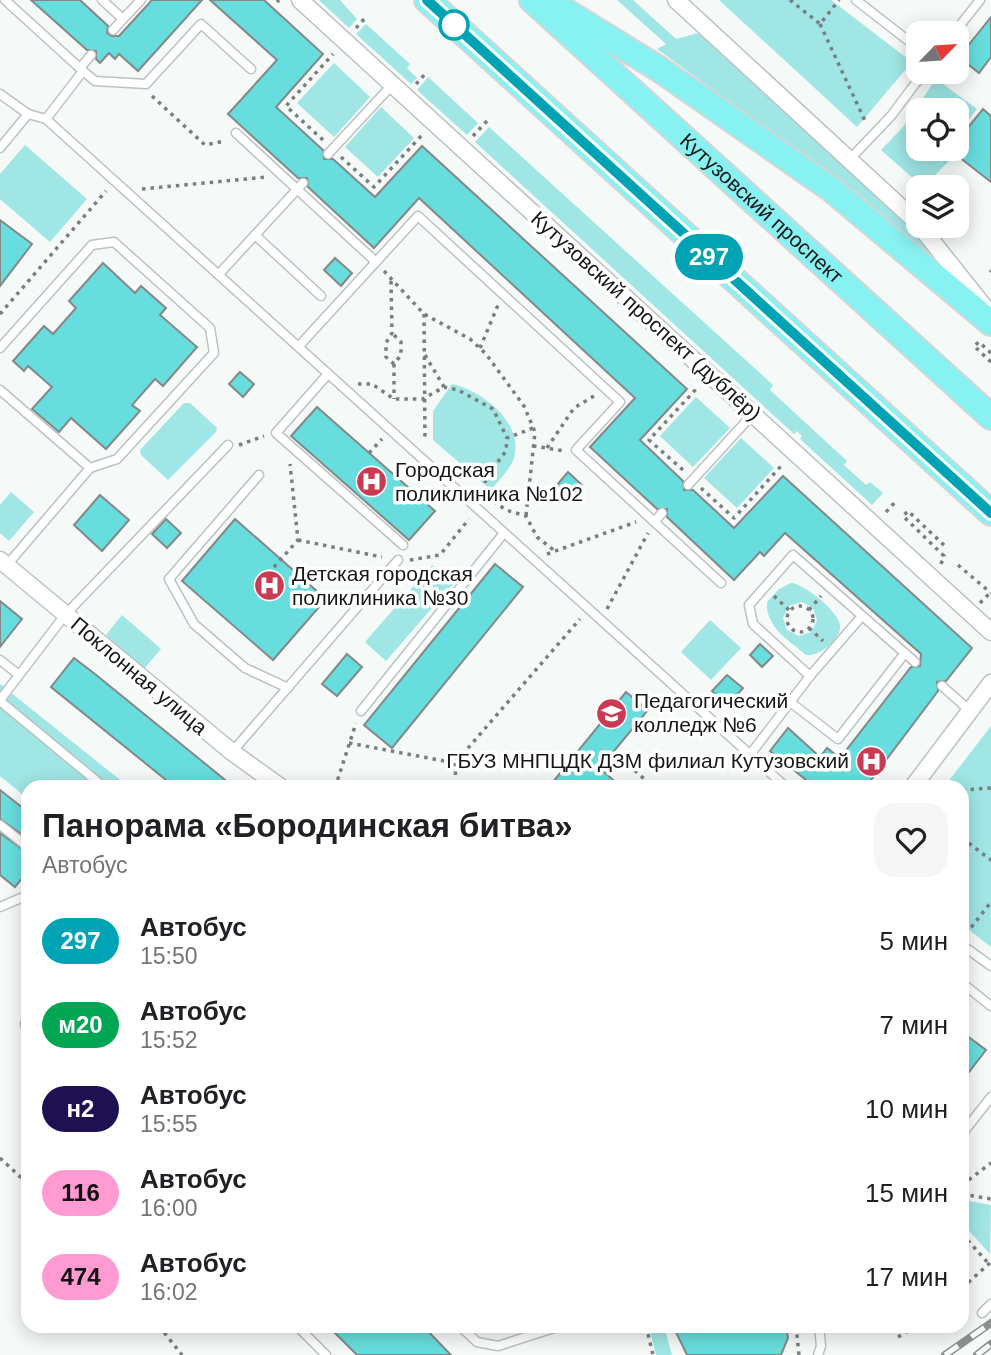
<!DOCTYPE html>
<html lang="ru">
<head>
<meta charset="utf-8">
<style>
	:root { --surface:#fff; --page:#f6f6f6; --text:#202124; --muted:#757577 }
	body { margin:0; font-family:Arial,sans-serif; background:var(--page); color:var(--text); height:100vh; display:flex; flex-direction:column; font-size:26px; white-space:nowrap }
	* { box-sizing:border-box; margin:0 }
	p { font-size:23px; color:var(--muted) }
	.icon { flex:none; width:38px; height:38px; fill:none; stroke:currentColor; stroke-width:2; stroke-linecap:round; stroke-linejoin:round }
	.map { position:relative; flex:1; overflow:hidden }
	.panel { position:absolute; left:21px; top:780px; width:948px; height:553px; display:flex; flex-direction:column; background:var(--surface); border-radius:21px; box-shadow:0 4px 18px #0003 }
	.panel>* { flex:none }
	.badge { padding:0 14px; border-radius:23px; font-size:24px; line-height:46px }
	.needle { width:46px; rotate:65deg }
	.fabs { position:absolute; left:906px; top:21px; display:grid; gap:14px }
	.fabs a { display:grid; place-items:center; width:63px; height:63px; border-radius:14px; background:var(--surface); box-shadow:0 4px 18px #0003; font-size:35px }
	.map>.badge { position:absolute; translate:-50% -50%; box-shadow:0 0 0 4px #fff }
	.round { display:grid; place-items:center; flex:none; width:74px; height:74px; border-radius:21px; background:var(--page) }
	.summary { display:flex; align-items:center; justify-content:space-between; height:119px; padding:0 21px }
	h1 { font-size:33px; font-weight:700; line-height:52px }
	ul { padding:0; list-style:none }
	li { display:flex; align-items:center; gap:21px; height:84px; padding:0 21px }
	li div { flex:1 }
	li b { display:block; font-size:26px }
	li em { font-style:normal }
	li .badge { min-width:77px; font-weight:700; text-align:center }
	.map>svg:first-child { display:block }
	.green { fill:#9fe6e5; fill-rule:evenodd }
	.building { fill:#68dddd; stroke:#838888; stroke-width:2 }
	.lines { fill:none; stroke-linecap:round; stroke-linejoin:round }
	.lane-casing { stroke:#bcc1c1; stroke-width:11 }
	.street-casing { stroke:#bcc1c1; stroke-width:19 }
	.primary-casing { stroke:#d5d6d6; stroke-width:28 }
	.path { stroke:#7b7e7e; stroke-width:3.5; stroke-dasharray:3.5 5; stroke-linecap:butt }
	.lane { stroke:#fff; stroke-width:8 }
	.street { stroke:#fff; stroke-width:16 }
	.primary { stroke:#88f1f1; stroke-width:24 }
	.rail-casing { stroke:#8c8f8f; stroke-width:8 }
	.rail { stroke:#fff; stroke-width:5; stroke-dasharray:16; stroke-linecap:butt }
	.line-casing { stroke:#fff; stroke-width:16 }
	.line { stroke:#00a3b4; stroke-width:10 }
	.stop-dot { fill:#fff; stroke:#00a3b4; stroke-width:3.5 }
	.labels { text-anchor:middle; stroke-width:7; stroke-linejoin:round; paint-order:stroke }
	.street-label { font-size:21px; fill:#171919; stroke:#fff }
	.poi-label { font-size:21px; fill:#171919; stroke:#fff; text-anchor:start }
</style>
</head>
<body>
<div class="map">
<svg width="991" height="1355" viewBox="0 0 991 1355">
	<rect width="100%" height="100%" fill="#f5faf9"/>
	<g class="green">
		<polygon points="319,0 340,0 357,19 349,28"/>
		<polygon points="617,0 633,0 676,39 698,33 910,227 933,256 927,258 840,183 657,49 666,44"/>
		<polygon points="719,0 831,0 912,62 857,127"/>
		<polygon points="366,24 410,64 407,68 417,78 411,84 356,34"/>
		<polygon points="334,63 370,97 334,137 297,103"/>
		<polygon points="428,77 478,123 467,135 417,90"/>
		<polygon points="936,79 977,109 957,135 957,110 919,110 919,149 946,149 941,156 949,161 923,187 881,150 903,127"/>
		<polygon points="381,107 414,138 378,177 345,147"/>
		<polygon points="489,127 773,385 770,390 847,461 844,465 866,485 870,482 883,493 872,505 800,439 802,436 797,431 794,434 475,142"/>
		<polygon points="25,145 87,199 50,242 0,199 0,174"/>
		<path d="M452 384C482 391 524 422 514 458 511 468 498 481 491 490L433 440V411Z"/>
		<polygon points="696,397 730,428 693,467 660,436"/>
		<polygon points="184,403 190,403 217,428 216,432 168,480 141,455 140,450"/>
		<polygon points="741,438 774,468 737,508 704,478"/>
		<polygon points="11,492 34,512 9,541 0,533 0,505"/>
		<polygon points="432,565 453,584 386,661 365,642"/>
		<path d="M791 583C803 583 838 611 840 625 842 639 819 657 806 655 790 641 765 627 767 602L779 589ZM802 602 813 608 817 621 811 632 799 636 787 630 783 618 789 606Z"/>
		<polygon points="122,615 161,649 144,669 106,635"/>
		<polygon points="710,620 741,648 711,680 681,652"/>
		<polygon points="0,684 129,787 28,788 28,799 0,776"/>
		<polygon points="991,726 991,947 963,925 962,788 944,787"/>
		<polygon points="963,1200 991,1205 990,1254 963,1224"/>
		<polygon points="649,1327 664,1327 672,1355 656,1355"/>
	</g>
	<g class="building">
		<polygon points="31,0 80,0 108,26 107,33 112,36 119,36 152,0 202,0 138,71 119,54 115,59 109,53 100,63 96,59 96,51 87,50"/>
		<polygon points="210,0 264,0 323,54 276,107 323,150 324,159 333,159 375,197 422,146 687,389 640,440 683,481 684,490 693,490 734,528 783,476 972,648 946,681 937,682 938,691 865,788 816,788 770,751 788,728 820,757 827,748 840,758 911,667 920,666 921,654 785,533 764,556 760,552 734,580 667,517 667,509 657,509 590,447 635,398 419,198 374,248 308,187 307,178 298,178 228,114 277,60"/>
		<polygon points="991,17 991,57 979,73 959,57"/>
		<polygon points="983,109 991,116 991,182 950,150 957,149 957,141"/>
		<polygon points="0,220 32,244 0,286"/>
		<polygon points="335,258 352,273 341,286 324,270"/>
		<polygon points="103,263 135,293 141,286 166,308 160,315 197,347 163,386 155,379 132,405 140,411 106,449 71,418 59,432 32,409 52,387 28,366 24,371 13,361 44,326 53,334 76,308 69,301"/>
		<polygon points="240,372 254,384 243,397 229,384"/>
		<polygon points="317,407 435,511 409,540 291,436"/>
		<polygon points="568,472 582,485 571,497 557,485"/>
		<polygon points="100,495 129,520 102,551 74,525"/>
		<polygon points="166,519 181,533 167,548 152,534"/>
		<polygon points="235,519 326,599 273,660 182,581"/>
		<polygon points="495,564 523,587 392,748 364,725"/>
		<polygon points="0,601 22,619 0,647"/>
		<polygon points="760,644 773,656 762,667 750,655"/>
		<polygon points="347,654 362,667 337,696 322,684"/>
		<polygon points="74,658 95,674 235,788 176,788 51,687"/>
		<polygon points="727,675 743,688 728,705 712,691"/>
		<polygon points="626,692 648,710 605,762 607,764 602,770 622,788 548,788"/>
		<polygon points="0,790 28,812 28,839 0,819"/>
		<polygon points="0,833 28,853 28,871 15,887 0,875"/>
		<polygon points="962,1032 986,1050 962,1081"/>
		<polygon points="328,1326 423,1326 451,1355 357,1355"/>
		<polygon points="673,1326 786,1326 788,1338 781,1355 687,1355"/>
	</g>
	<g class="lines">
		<defs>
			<g id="lane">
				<polyline points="5,0 83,71 46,119"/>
				<polyline points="102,0 123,19 141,0"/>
				<polyline points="856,0 919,49"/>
				<polyline points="113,30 123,19"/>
				<polyline points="954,33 980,0"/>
				<polyline points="80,68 91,55"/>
				<polyline points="83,71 95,81 146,84 201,24 251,69"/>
				<polyline points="0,94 28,114 46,119 787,788"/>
				<polyline points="236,133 376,262"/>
				<polyline points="0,148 28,114"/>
				<polyline points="328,154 392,85"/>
				<polyline points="850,159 891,116 924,72"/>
				<polyline points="255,235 321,296"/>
				<polyline points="219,274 303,183"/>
				<polyline points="299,346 418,216 620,402 576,450 721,583"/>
				<polyline points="0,348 92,245 114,242 210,328 214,353 117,459 90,468 0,390"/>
				<polyline points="328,374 276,433 403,545"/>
				<polyline points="259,475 169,579 194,624 245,668 288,688"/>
				<polyline points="688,485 753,414"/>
				<polyline points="654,522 662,513"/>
				<polyline points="7,565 90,468"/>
				<polyline points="862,616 810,676 753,624 749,605 793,555 915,662"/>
				<polyline points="0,660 19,675"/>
				<polyline points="942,686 969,710"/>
				<polyline points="0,700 65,615 228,445"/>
				<polyline points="0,701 105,788"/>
				<polyline points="790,702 838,739 905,653"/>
				<polyline points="361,711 504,533"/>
				<polyline points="232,752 398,560"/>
				<polyline points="749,756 810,676"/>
				<polyline points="0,825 28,847"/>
				<polyline points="0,907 28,895"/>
				<polyline points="962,945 991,966"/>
				<polyline points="962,983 991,1006"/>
				<polyline points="28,1017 25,1024 28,1033"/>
				<polyline points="962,1134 991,1097"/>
				<polyline points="982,1313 991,1304"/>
				<polyline points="297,1326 326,1355"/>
				<polyline points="460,1326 477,1342 498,1346 560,1326"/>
				<polyline points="818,1355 821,1346 819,1326"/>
			</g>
			<g id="street">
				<polyline points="300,0 991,632"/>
				<polyline points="676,0 919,224"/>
				<polyline points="920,226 986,309"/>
				<polyline points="0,560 232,752 282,788"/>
				<polyline points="912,788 991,683"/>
			</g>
			<g id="primary">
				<polyline points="427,0 991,513"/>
				<path id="s1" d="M532 0 991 417"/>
				<polyline points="554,4 659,69 831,189 991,323"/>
			</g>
		</defs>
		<use href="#lane" class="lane-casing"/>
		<use href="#street" class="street-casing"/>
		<use href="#primary" class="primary-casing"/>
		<g class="path">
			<polyline points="790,0 820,24 839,0"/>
			<polyline points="277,2 279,0"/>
			<polyline points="820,24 866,123"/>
			<polyline points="356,28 366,17"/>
			<polyline points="416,84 426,73"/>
			<polyline points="152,96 205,145 225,141"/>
			<polyline points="473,136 487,121"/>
			<polyline points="323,140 286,106 333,54"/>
			<polyline points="341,157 374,187 422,135"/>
			<polyline points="142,189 267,177"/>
			<polyline points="384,271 424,314 470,339 486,354 524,406 535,432 526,516"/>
			<polyline points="990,272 991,271"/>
			<polyline points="391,281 392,333 386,343 386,357 394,364 401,355 401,342 392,333"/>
			<polyline points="0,314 106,191"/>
			<polyline points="424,314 425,441"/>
			<polyline points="480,348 498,305"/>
			<polyline points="991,353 979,342 974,346 991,362"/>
			<polyline points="425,355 444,387"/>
			<polyline points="394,364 394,399"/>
			<polyline points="358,384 372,384 394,399 423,399 444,387 458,390 493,409 507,438"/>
			<polyline points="533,428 507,438 506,451 485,479 487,497 506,510 526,516 537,537 555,551"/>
			<polyline points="239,445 264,436"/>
			<polyline points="533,446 565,451"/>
			<polyline points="547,448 574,408 594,396"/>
			<polyline points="369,453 382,439"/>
			<polyline points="683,470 649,440 698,387"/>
			<polyline points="701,488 734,518 782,465"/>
			<polyline points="886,512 897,500"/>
			<polyline points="298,540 382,557"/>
			<polyline points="547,554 636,522"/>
			<polyline points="410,560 440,555 469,519"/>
			<polyline points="941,564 944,556 903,516 908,511 946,547"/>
			<polyline points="958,565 991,593"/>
			<polyline points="274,567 298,540 290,464"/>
			<polyline points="774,596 790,611"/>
			<polyline points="980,603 989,594"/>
			<circle cx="800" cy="619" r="13"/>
			<polyline points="607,609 648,533"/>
			<polyline points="809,610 821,596"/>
			<polyline points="809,628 823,641"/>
			<polyline points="349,743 455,763 580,619"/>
			<polyline points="455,763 456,788"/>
			<polyline points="628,765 655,788"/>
			<polyline points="335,788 356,723"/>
			<polyline points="962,790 991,788"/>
			<polyline points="962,838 991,860"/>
			<polyline points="966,934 991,902"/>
			<polyline points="0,1158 28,1184"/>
			<polyline points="962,1185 991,1163"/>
			<polyline points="962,1194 991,1199"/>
			<polyline points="962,1234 989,1264"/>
			<polyline points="962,1288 991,1262"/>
			<polyline points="159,1326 182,1355"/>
			<polyline points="646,1326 653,1355"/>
			<polyline points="796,1326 799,1355"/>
			<polyline points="898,1337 916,1326"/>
		</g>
		<use href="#lane" class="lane"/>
		<use href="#street" class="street"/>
		<use href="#primary" class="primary"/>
		<defs>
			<g id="rail">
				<polyline points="945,1355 991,1323"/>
				<polyline points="977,1355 991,1344"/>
			</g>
		</defs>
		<use href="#rail" class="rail-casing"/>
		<use href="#rail" class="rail"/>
	</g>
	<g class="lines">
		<defs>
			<polyline id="line" points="427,0 991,513"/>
		</defs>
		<use href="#line" class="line-casing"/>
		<use href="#line" class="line"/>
	</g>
	<defs>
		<symbol id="hospital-disc" viewBox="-11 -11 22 22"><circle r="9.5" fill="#ca3a53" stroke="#fff"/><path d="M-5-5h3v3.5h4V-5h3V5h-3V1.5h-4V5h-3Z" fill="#fff"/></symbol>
		<symbol id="university-disc" viewBox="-11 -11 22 22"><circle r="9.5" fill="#ca3a53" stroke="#fff"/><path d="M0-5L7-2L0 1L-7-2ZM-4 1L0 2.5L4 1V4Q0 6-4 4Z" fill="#fff"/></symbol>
	</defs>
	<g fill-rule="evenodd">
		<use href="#hospital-disc" x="354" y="464" width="35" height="35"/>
		<use href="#hospital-disc" x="252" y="568" width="35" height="35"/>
		<use href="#university-disc" x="594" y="696" width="35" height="35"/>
		<use href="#hospital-disc" x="854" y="744" width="35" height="35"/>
	</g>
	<circle class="stop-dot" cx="454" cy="25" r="14"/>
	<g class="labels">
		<g class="street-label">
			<text dy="7" stroke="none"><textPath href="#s1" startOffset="310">Кутузовский проспект</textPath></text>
			<text transform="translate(646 316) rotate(42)" y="7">Кутузовский проспект (дублёр)</text>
			<text transform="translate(139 676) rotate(40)" y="7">Поклонная улица</text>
		</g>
		<g class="poi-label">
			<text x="395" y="477">Городская<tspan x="395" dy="24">поликлиника №102</tspan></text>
			<text x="292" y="581">Детская городская<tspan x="292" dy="24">поликлиника №30</tspan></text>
			<text x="634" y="708">Педагогический<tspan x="634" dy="24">колледж №6</tspan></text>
			<text x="849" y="768" text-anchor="end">ГБУЗ МНПЦДК ДЗМ филиал Кутузовский</text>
		</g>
	</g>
</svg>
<div class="fabs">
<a><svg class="needle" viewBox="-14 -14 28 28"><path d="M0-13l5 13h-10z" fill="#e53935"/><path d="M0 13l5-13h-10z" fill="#757577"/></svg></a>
<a><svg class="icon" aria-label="locate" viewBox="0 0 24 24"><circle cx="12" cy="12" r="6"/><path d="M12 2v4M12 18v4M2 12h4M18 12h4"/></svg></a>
<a><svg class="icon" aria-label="layers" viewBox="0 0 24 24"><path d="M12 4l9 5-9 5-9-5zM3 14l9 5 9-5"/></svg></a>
</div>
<b class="badge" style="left:709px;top:257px;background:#00a3b4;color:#fff">297</b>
<section class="panel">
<div class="summary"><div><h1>Панорама «Бородинская битва»</h1><p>Автобус</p></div><a class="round"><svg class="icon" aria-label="heart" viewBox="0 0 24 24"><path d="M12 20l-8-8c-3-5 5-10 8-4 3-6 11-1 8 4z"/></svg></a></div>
<ul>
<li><span class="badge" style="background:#00a3b4;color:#fff">297</span><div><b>Автобус</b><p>15:50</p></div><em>5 мин</em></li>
<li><span class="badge" style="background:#00a651;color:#fff">м20</span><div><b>Автобус</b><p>15:52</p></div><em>7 мин</em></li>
<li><span class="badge" style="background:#1f1051;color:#fff">н2</span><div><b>Автобус</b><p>15:55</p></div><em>10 мин</em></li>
<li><span class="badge" style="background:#ff9ad2;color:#111">116</span><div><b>Автобус</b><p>16:00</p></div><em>15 мин</em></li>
<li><span class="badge" style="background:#ff9ad2;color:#111">474</span><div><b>Автобус</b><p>16:02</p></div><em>17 мин</em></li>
</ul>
</section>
</div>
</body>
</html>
